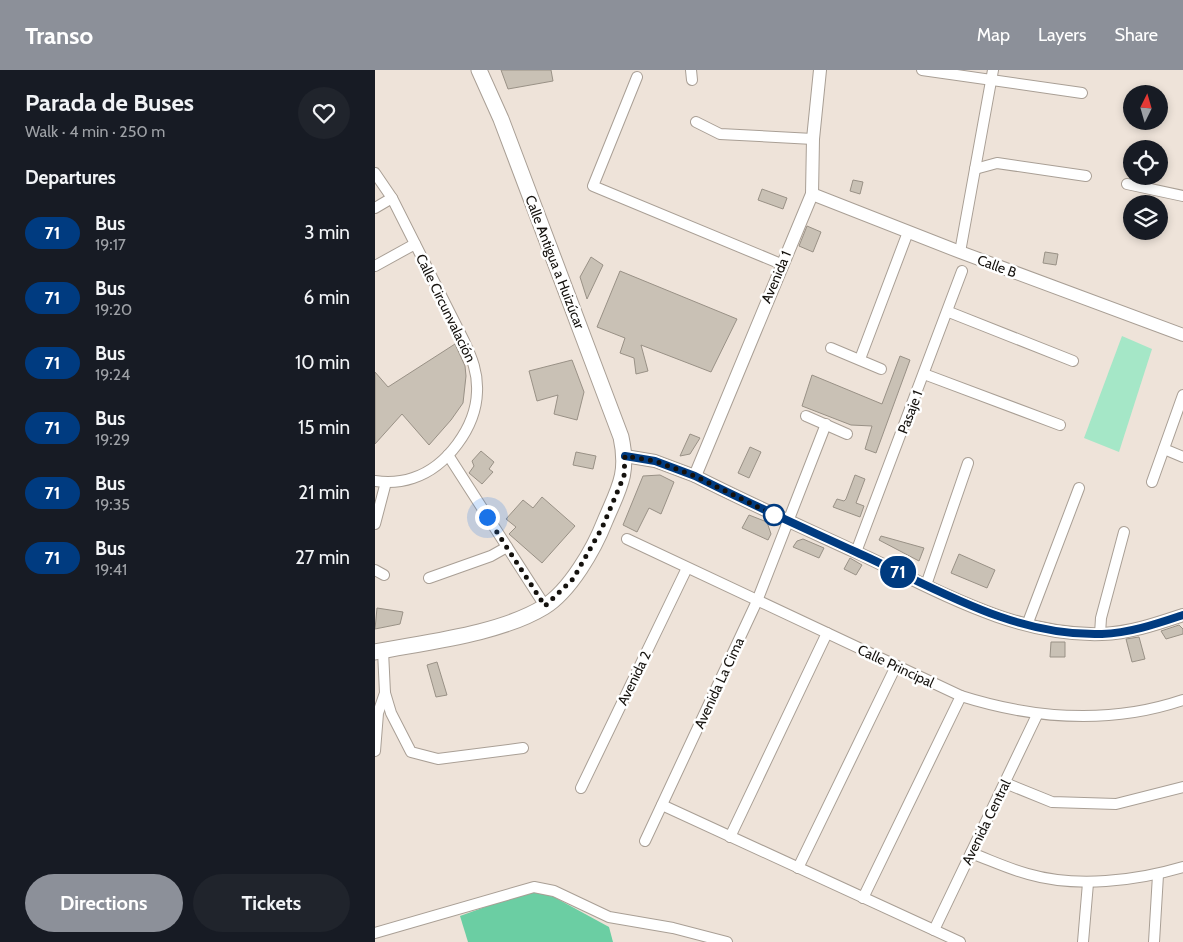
<!DOCTYPE html>
<html lang="en">
<head>
<meta charset="utf-8">
<style>
	:root { --surface:#171b24; --page:#20242c; --text:#f1f3f6; --muted:#9ea1a6; --accent:#8c9099 }
	body { margin:0; font-family:Cabin,sans-serif; background:var(--page); color:var(--text); height:100vh; display:flex; flex-direction:column; font-size:19px; white-space:nowrap }
	* { box-sizing:border-box; margin:0 }
	p { font-size:16px; color:var(--muted) }
	.icon { flex:none; width:28px; height:28px; fill:none; stroke:currentColor; stroke-width:2; stroke-linecap:round; stroke-linejoin:round }
	.map { position:relative; flex:1; overflow:hidden }
	.side { display:flex; flex-direction:column; background:var(--surface); width:375px }
	.side>* { flex:none }
	.badge { padding:0 10px; border-radius:16px; font-size:18px; line-height:32px }
	.needle { width:32px; rotate:5deg }
	.fabs { position:absolute; left:748px; top:15px; display:grid; gap:10px }
	.fabs a { display:grid; place-items:center; width:45px; height:45px; border-radius:50%; background:var(--surface); box-shadow:0 2px 8px #0003; font-size:25px }
	.you { position:absolute; width:25px; height:25px; margin:-12px; border:4px solid #fff; border-radius:50%; background:#1a73e8; box-shadow:0 0 0 8px #1a73e833 }
	.map>.badge { position:absolute; translate:-50% -50%; box-shadow:0 0 0 2px #fff }
	h2 { padding:0 25px; font-size:19px; line-height:45px }
	.round { display:grid; place-items:center; flex:none; width:52px; height:52px; border-radius:26px; background:var(--page) }
	.summary { display:flex; align-items:center; justify-content:space-between; height:85px; padding:0 25px }
	h1 { font-size:24px; font-weight:700; line-height:38px }
	.action { display:flex; gap:10px; margin-top:auto; padding:10px 25px }
	.action a { flex:1; height:58px; border-radius:30px; background:var(--accent); color:#fff; font-size:20px; font-weight:700; line-height:58px; text-align:center }
	.action a+a { background:var(--page); color:var(--text) }
	ul { padding:0; list-style:none }
	li { display:flex; align-items:center; gap:15px; height:65px; padding:0 25px }
	li div { flex:1 }
	li b { display:block; font-size:19px }
	li em { font-style:normal }
	li .badge { min-width:55px; font-weight:700; text-align:center }
	header { display:flex; align-items:center; gap:30px; box-sizing:border-box; height:70px; padding:0 25px; background:var(--accent); color:#fff }
	header strong { font-size:24px }
	nav { display:flex; gap:28px; margin-inline-start:auto; font-size:18px }
	main { display:flex; flex:1; min-height:0 }
	.map>svg:first-child { display:block }
	.green { fill:#a5e7c7 }
	.forest { fill:#6bcea3 }
	.building { fill:#c9c1b5; stroke:#999186 }
	.lines { fill:none; stroke-linecap:round; stroke-linejoin:round }
	.minor-casing { stroke:#a99f95; stroke-width:12 }
	.tertiary-casing { stroke:#a99f95; stroke-width:14 }
	.secondary-casing { stroke:#a99f95; stroke-width:17 }
	.minor { stroke:#fff; stroke-width:10 }
	.tertiary { stroke:#fff; stroke-width:12 }
	.secondary { stroke:#fff; stroke-width:15 }
	.line-casing { stroke:#fff; stroke-width:11 }
	.line { stroke:#003b80; stroke-width:8 }
	.walk { stroke:#15120e; stroke-width:5; stroke-dasharray:0 9 }
	.stop-dot { fill:#fff; stroke:#003b80; stroke-width:2.5 }
	.labels { text-anchor:middle; stroke-width:5; stroke-linejoin:round; paint-order:stroke }
	.street-label { font-size:14px; fill:#15120e; stroke:#fff }
</style>
</head>
<body>
<header>
<strong>Transo</strong>
<nav><a>Map</a><a>Layers</a><a>Share</a></nav>
</header>
<main>
<section class="side">
<div class="summary"><div><h1>Parada de Buses</h1><p>Walk · 4 min · 250 m</p></div><a class="round"><svg class="icon" aria-label="heart" viewBox="0 0 24 24"><path d="M12 20l-8-8c-3-5 5-10 8-4 3-6 11-1 8 4z"/></svg></a></div>
<h2>Departures</h2>
<ul>
<li><span class="badge" style="background:#003b80;color:#fff">71</span><div><b>Bus</b><p>19:17</p></div><em>3 min</em></li>
<li><span class="badge" style="background:#003b80;color:#fff">71</span><div><b>Bus</b><p>19:20</p></div><em>6 min</em></li>
<li><span class="badge" style="background:#003b80;color:#fff">71</span><div><b>Bus</b><p>19:24</p></div><em>10 min</em></li>
<li><span class="badge" style="background:#003b80;color:#fff">71</span><div><b>Bus</b><p>19:29</p></div><em>15 min</em></li>
<li><span class="badge" style="background:#003b80;color:#fff">71</span><div><b>Bus</b><p>19:35</p></div><em>21 min</em></li>
<li><span class="badge" style="background:#003b80;color:#fff">71</span><div><b>Bus</b><p>19:41</p></div><em>27 min</em></li>
</ul>
<div class="action"><a>Directions</a><a>Tickets</a></div>
</section>
<div class="map">
<svg width="808" height="872" viewBox="0 0 808 872">
	<rect width="100%" height="100%" fill="#eee3d9"/>
	<polygon class="green" points="747,266 777,279 744,382 709,368"/>
	<polygon class="forest" points="157,820 179,827 234,857 238,872 93,872 85,846"/>
	<g class="building">
		<polygon points="126,0 176,0 178,11 133,19"/>
		<polygon points="478,110 488,112 485,124 475,121"/>
		<polygon points="387,119 412,128 408,139 383,130"/>
		<polygon points="432,156 446,162 438,182 424,176"/>
		<polygon points="670,182 683,184 681,195 668,193"/>
		<polygon points="216,187 228,195 212,229 205,207"/>
		<polygon points="245,201 362,249 336,302 266,275 273,301 261,304 259,288 245,283 250,268 222,257"/>
		<polygon points="80,274 90,296 91,306 88,333 76,350 54,375 27,344 0,374 0,302 13,317"/>
		<polygon points="525,286 535,290 501,383 490,379 497,356 476,355 427,336 437,305 507,334"/>
		<polygon points="197,290 209,322 202,350 179,344 183,325 162,331 154,301"/>
		<polygon points="315,364 325,368 315,384 305,386"/>
		<polygon points="375,377 386,382 374,408 363,403"/>
		<polygon points="106,381 119,392 114,399 118,402 107,414 94,403 99,396 97,391"/>
		<polygon points="201,382 221,386 218,399 198,395"/>
		<polygon points="285,405 299,412 286,444 274,438 262,462 248,455 268,406"/>
		<polygon points="480,405 490,409 481,433 489,436 485,447 458,437 462,429 469,431 471,429"/>
		<polygon points="167,427 200,456 167,493 134,464 141,457 131,449 148,430 158,438"/>
		<polygon points="374,445 392,452 396,464 393,470 367,458"/>
		<polygon points="506,466 549,478 544,491 504,470"/>
		<polygon points="428,469 449,478 444,488 418,477 422,471"/>
		<polygon points="584,484 620,500 612,518 576,503"/>
		<polygon points="475,488 487,495 481,505 469,499"/>
		<polygon points="2,538 28,542 25,554 0,559"/>
		<polygon points="804,555 808,559 808,564 791,569 786,561"/>
		<polygon points="764,567 770,589 757,592 751,569"/>
		<polygon points="676,572 690,572 690,587 675,587"/>
		<polygon points="62,592 72,625 61,627 52,595"/>
	</g>
	<g class="lines">
		<defs>
			<g id="minor">
				<polyline points="316,0 317,10"/>
				<polyline points="547,0 707,23"/>
				<polyline points="262,7 218,116 406,194"/>
				<polyline points="321,52 345,64 438,69"/>
				<polyline points="600,99 622,93 711,106"/>
				<path d="M0 103 17 128 89 271C97 288 103 303 102 322 101 357 72 397 38 408 26 412 13 413 0 411"/>
				<polyline points="752,114 808,126"/>
				<polyline points="0,138 17,128"/>
				<polyline points="585,182 618,0"/>
				<polyline points="0,196 40,174"/>
				<polyline points="574,242 698,291"/>
				<polyline points="456,278 506,299"/>
				<polyline points="485,289 533,162"/>
				<polyline points="549,304 685,355"/>
				<polyline points="431,346 472,364"/>
				<polyline points="789,379 808,387"/>
				<polyline points="73,385 170,536"/>
				<polyline points="777,412 808,325"/>
				<polyline points="0,454 11,412"/>
				<path d="M252 469 586 626C659 649 734 655 808 630"/>
				<polyline points="481,482 587,201"/>
				<polyline points="0,500 9,505"/>
				<polyline points="54,508 116,486 132,477"/>
				<polyline points="551,515 593,393"/>
				<polyline points="652,555 704,418"/>
				<polyline points="725,564 726,548 749,462"/>
				<polyline points="8,581 10,623 16,643 36,682 63,689 148,678"/>
				<polyline points="0,681 3,643 10,623"/>
				<polyline points="630,713 677,732 741,734 808,717"/>
				<polyline points="206,718 312,498"/>
				<polyline points="287,735 585,872"/>
				<polyline points="355,767 452,563"/>
				<polyline points="270,771 382,531 451,354"/>
				<path d="M596 783C615 790 634 799 653 804 701 818 761 811 808 797"/>
				<polyline points="423,798 521,596"/>
				<polyline points="488,828 586,626"/>
				<polyline points="559,860 662,645"/>
				<polyline points="0,863 159,817 179,821 234,847 298,858 352,872"/>
				<polyline points="708,872 713,813"/>
				<polyline points="779,872 783,805"/>
			</g>
			<g id="tertiary">
				<polyline points="437,124 585,182 808,265"/>
				<path d="M250 386 280 391 320 406C373 433 427 457 481 482 559 518 639 567 727 564 755 563 781 554 808 545"/>
				<polyline points="320,406 437,124 438,69 445,0"/>
			</g>
			<path id="secondary" d="M0 582C51 572 125 564 169 537 195 521 219 479 230 451 244 418 254 404 246 367L126 49 104 0"/>
		</defs>
		<use href="#minor" class="minor-casing"/>
		<use href="#tertiary" class="tertiary-casing"/>
		<use href="#secondary" class="secondary-casing"/>
		<use href="#minor" class="minor"/>
		<use href="#tertiary" class="tertiary"/>
		<use href="#secondary" class="secondary"/>
	</g>
	<g class="lines">
		<defs>
			<path id="line" d="M250 386 280 391 320 406C373 433 427 457 481 482 559 517 638 567 727 564 755 563 781 554 808 545"/>
		</defs>
		<use href="#line" class="line-casing"/>
		<use href="#line" class="line"/>
		<polyline class="walk" points="112,447 170,536 198,509 227,458 249,406 250,386 280,391 320,406 399,445"/>
	</g>
	<circle class="stop-dot" cx="399" cy="445" r="10"/>
	<g class="labels">
		<g class="street-label">
			<text transform="translate(180 192) rotate(69)" y="5">Calle Antigua a Huizúcar</text>
			<text transform="translate(622 196) rotate(20)" y="5">Calle B</text>
			<text transform="translate(401 207) rotate(-67)" y="5">Avenida 1</text>
			<text transform="translate(71 238) rotate(64)" y="5">Calle Circunvalación</text>
			<text transform="translate(535 342) rotate(-69)" y="5">Pasaje 1</text>
			<text transform="translate(521 596) rotate(25)" y="5">Calle Principal</text>
			<text transform="translate(259 608) rotate(-64)" y="5">Avenida 2</text>
			<text transform="translate(344 613) rotate(-65)" y="5">Avenida La Cima</text>
			<text transform="translate(611 752) rotate(-64)" y="5">Avenida Central</text>
		</g>
	</g>
</svg>
<div class="fabs">
<a><svg class="needle" viewBox="-14 -14 28 28"><path d="M0-13l5 13h-10z" fill="#e53935"/><path d="M0 13l5-13h-10z" fill="#9ea1a6"/></svg></a>
<a><svg class="icon" aria-label="locate" viewBox="0 0 24 24"><circle cx="12" cy="12" r="6"/><path d="M12 2v4M12 18v4M2 12h4M18 12h4"/></svg></a>
<a><svg class="icon" aria-label="layers" viewBox="0 0 24 24"><path d="M12 4l9 5-9 5-9-5zM3 14l9 5 9-5"/></svg></a>
</div>
<div class="you" style="left:112px;top:447px"></div>
<b class="badge" style="left:523px;top:502px;background:#003b80;color:#fff">71</b>
</div>
</main>
</body>
</html>
